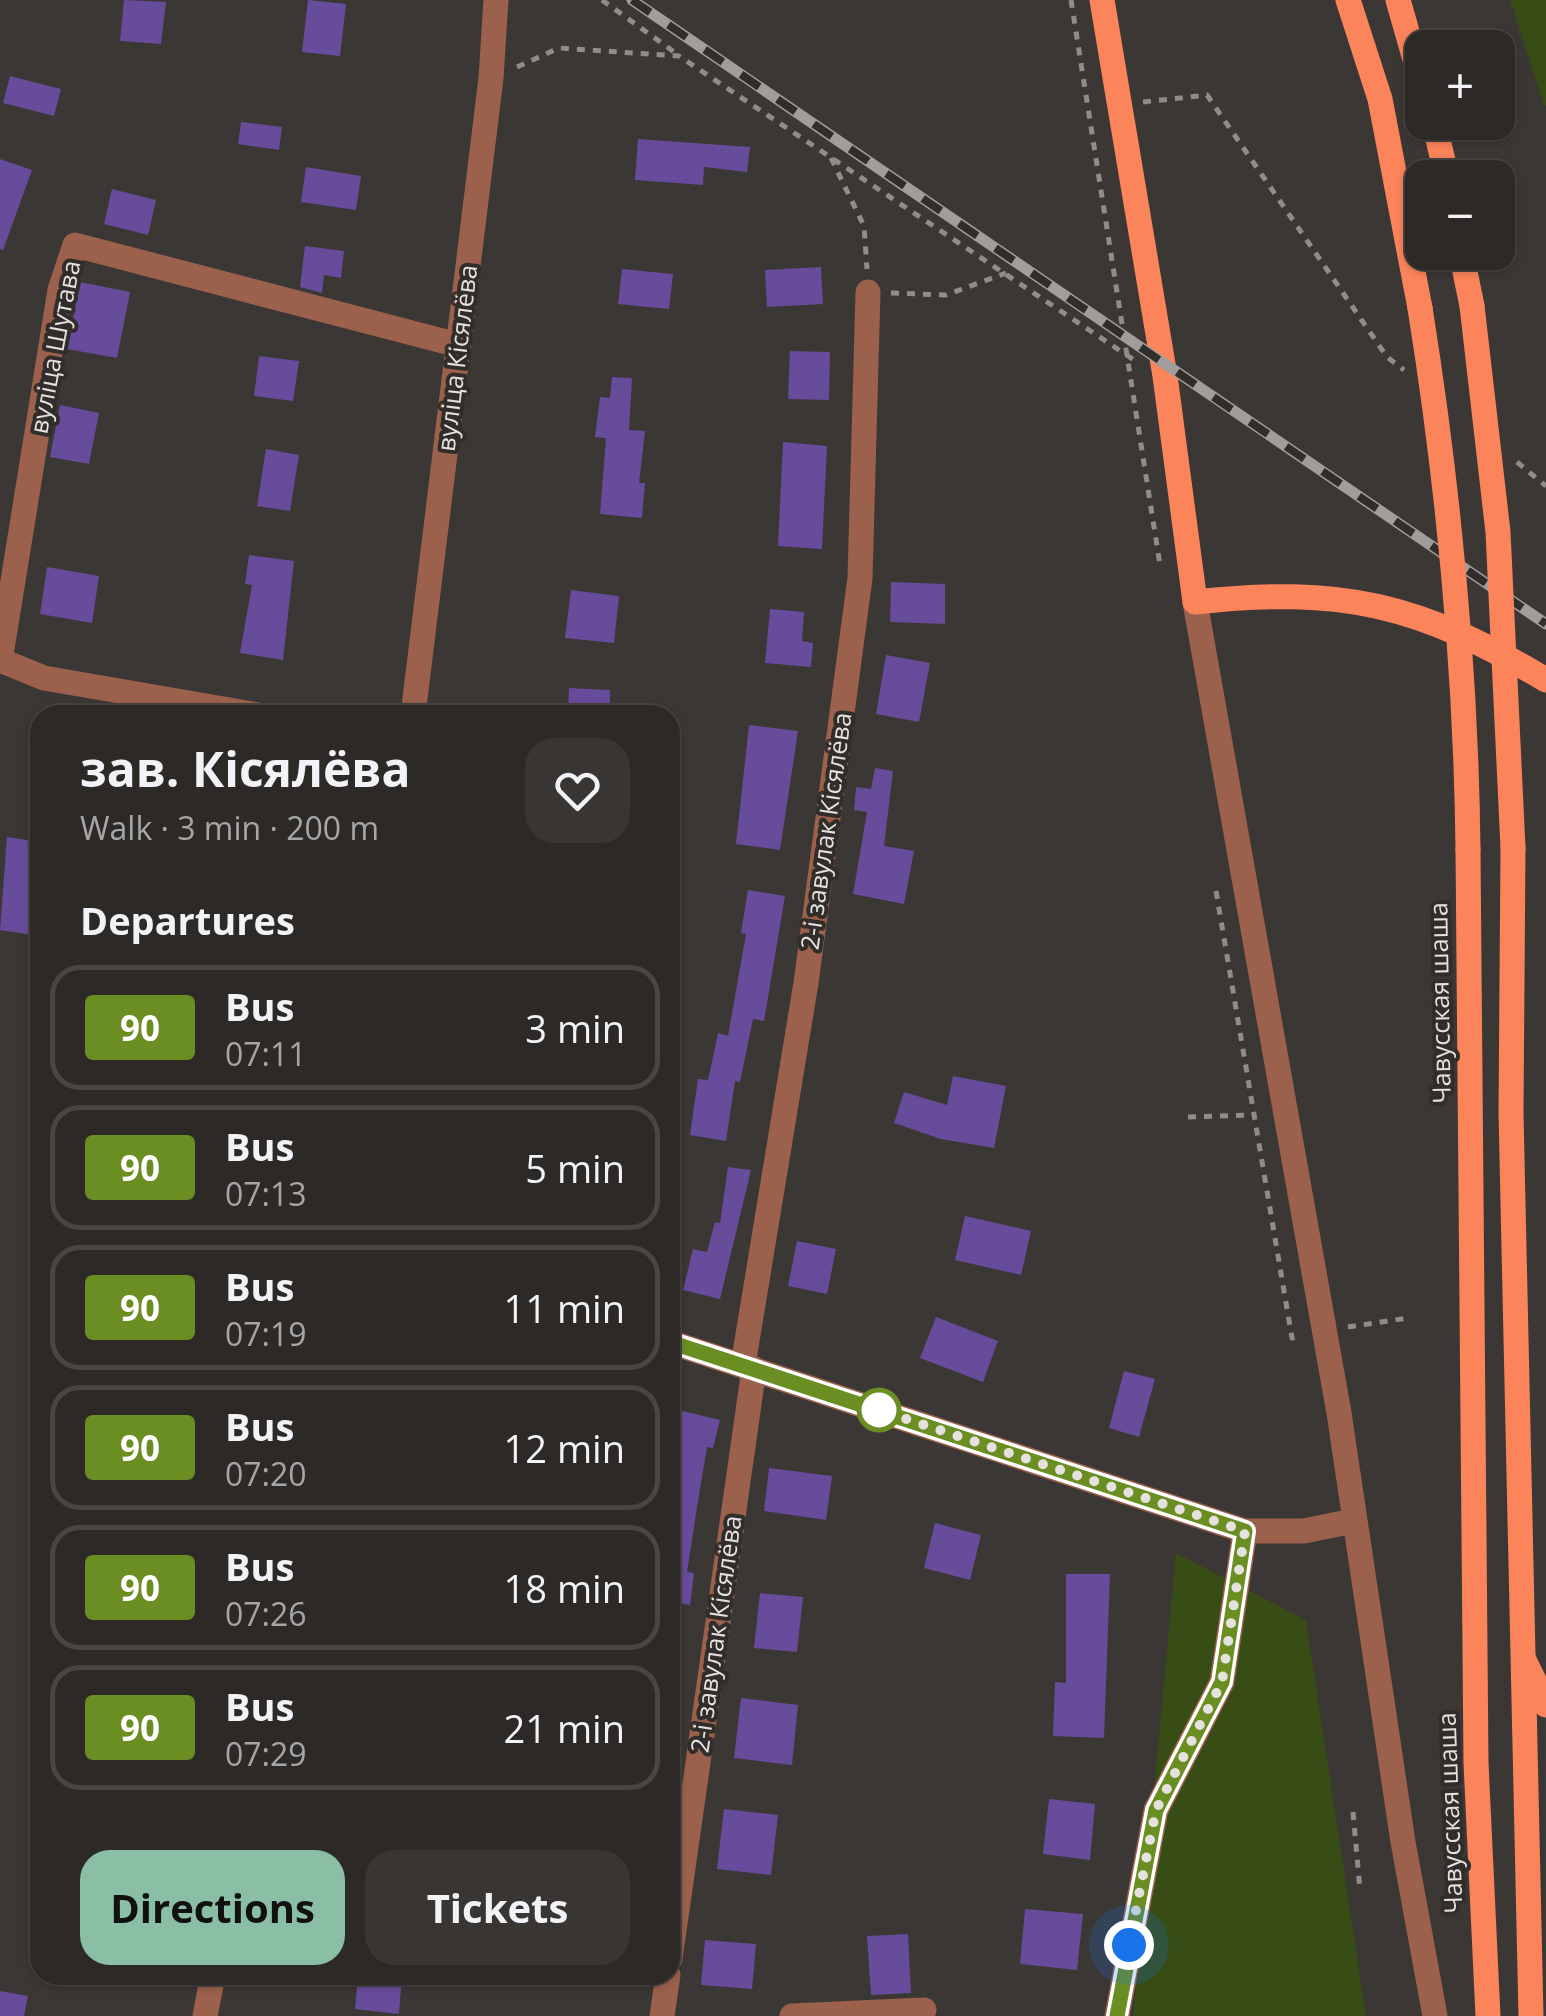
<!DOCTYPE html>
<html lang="en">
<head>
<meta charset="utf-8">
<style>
	:root { --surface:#2c2927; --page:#383533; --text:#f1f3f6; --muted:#a6a6a7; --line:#484544; --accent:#8abfa5 }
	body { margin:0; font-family:"Open Sans",sans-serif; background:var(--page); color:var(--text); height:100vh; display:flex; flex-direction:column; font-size:38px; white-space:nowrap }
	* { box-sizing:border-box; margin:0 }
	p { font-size:32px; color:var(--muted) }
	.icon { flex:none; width:55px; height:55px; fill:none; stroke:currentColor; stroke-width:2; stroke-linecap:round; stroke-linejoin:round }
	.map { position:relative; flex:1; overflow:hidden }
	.drawer { position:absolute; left:30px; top:705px; width:650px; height:1280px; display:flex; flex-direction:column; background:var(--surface); border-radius:30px; box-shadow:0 2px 8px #0004,0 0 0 2px var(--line) }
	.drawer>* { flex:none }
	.badge { padding:0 20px; border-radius:8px; font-size:35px; line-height:65px }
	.tools { position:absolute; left:1405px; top:30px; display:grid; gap:20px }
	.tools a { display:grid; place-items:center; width:110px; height:110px; border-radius:20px; background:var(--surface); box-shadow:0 2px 8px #0004,0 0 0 2px var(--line); font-size:50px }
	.you { position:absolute; width:50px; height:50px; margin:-25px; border:8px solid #fff; border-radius:50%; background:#1a73e8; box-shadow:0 0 0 15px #1a73e833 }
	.map>.badge { position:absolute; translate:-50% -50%; box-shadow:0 0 0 5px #fff }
	h2 { padding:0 50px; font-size:38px; line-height:90px }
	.round { display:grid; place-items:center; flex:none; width:105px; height:105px; border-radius:30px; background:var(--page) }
	.overview { display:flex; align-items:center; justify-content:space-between; height:170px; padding:0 50px }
	h1 { font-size:48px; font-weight:700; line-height:75px }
	.primary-button { display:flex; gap:20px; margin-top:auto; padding:20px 50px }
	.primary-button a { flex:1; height:115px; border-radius:30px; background:var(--accent); color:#111; font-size:40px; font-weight:700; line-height:115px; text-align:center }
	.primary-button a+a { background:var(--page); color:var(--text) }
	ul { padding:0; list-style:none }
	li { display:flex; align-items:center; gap:30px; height:125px; margin:0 20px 15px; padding:0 30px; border:5px solid var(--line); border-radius:30px }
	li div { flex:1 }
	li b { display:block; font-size:38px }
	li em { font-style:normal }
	li .badge { min-width:110px; font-weight:700; text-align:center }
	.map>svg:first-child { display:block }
	.green { fill:#374d15 }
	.building { fill:#674c9b }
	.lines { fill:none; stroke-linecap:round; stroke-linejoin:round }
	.path { stroke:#8f8c89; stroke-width:5; stroke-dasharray:8 8; stroke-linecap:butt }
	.minor { stroke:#9b614c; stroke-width:25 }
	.major { stroke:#fb845a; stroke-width:25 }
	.rail-casing { stroke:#a09d9a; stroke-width:11 }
	.rail { stroke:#312d2a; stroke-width:8; stroke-dasharray:22; stroke-linecap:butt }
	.major-bridge { stroke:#fb845a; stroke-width:25 }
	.line-casing { stroke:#fff; stroke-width:22 }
	.line { stroke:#6b8e23; stroke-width:15 }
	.walk { stroke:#e4e1df; stroke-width:10; stroke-dasharray:0 18 }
	.stop-dot { fill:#fff; stroke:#6b8e23; stroke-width:5 }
	.labels { text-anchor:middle; stroke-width:8; stroke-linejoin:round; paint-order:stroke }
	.street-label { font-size:25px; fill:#e4e1df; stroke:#312d2a }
</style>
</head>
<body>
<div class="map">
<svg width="1546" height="2016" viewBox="0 0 1546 2016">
	<rect width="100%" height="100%" fill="#3b3734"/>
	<g class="green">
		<polygon points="1510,0 1546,0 1546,106 1544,105"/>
		<polygon points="1176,1553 1306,1620 1366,2016 1133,2016"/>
	</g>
	<g class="building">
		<polygon points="124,0 166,2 161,44 120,41"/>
		<polygon points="308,0 346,4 340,56 302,52"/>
		<polygon points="10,76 61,89 54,116 3,103"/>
		<polygon points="241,122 282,127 279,150 238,144"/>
		<polygon points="638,139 750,147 747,172 704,167 703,185 635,180"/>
		<polygon points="0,159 32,170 3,250 0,249"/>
		<polygon points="306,167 361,176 356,210 301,202"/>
		<polygon points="112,189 156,200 148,235 104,224"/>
		<polygon points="305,246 344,251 341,278 324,275 322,293 300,287"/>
		<polygon points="821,267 823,304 767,307 765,270"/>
		<polygon points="622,269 673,274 669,309 618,304"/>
		<polygon points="80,282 130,292 117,358 67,349"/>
		<polygon points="790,351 830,352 829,400 788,399"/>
		<polygon points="259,356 299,361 293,401 254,396"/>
		<polygon points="612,377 632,378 629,430 645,431 639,483 645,483 642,518 600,514 606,438 595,437 600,397 610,398"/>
		<polygon points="60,405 99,413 89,464 50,457"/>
		<polygon points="783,442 827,446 822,549 778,546"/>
		<polygon points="266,449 299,455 290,511 257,506"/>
		<polygon points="249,555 294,561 283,660 240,653 252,585 245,584"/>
		<polygon points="47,567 99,576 92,623 40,614"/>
		<polygon points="891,582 945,584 945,624 890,622"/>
		<polygon points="571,590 619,596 614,643 565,638"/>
		<polygon points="770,609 804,612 802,641 813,643 811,667 765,663"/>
		<polygon points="886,655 930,663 919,722 876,714"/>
		<polygon points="569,688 610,690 610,715 568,715"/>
		<polygon points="749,725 798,731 780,850 736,844"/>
		<polygon points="875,768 893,771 884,846 914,851 904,904 853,894 867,812 854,810 856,787 871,789"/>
		<polygon points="7,837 40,842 40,936 0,930"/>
		<polygon points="748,890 785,896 764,1021 753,1019 740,1082 735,1081 726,1141 690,1135 698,1079 708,1080 718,1033 728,1036 746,934 741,933"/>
		<polygon points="953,1076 1006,1086 994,1148 941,1139 894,1123 904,1092 947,1105"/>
		<polygon points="728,1167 751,1170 720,1299 683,1290 693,1249 707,1252 715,1222 720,1223"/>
		<polygon points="965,1216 1031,1231 1021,1275 955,1260"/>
		<polygon points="797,1241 836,1249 827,1294 788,1286"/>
		<polygon points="936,1317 998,1341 983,1382 920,1358"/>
		<polygon points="1124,1371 1155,1379 1139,1437 1109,1428"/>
		<polygon points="670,1408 720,1420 713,1448 707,1447 698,1501 687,1572 694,1573 690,1605 670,1602"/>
		<polygon points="769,1468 832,1476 826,1520 764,1511"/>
		<polygon points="935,1523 981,1535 970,1580 924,1568"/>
		<polygon points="1066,1574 1110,1574 1104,1738 1053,1736 1055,1682 1066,1683"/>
		<polygon points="760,1593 803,1597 797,1652 754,1648"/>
		<polygon points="741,1698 798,1705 792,1765 734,1758"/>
		<polygon points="1049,1799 1095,1804 1090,1860 1043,1854"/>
		<polygon points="724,1809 778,1815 771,1875 717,1869"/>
		<polygon points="1025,1909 1083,1914 1077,1970 1020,1964"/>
		<polygon points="908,1934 911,1993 871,1995 867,1936"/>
		<polygon points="705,1940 756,1944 752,1989 701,1985"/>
		<polygon points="358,1975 402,1975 399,2014 355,2009"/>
		<polygon points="0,1991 28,1996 24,2016 0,2016"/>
	</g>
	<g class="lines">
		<g class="path">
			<polyline points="602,0 677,54"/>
			<polyline points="1071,0 1160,565"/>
			<polyline points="517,67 559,48 679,56 1134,360"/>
			<polyline points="1143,102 1207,95 1387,357 1404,370"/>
			<polyline points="831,158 864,226 867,269"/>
			<polyline points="891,293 946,295 1006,273"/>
			<polyline points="1517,462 1546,486"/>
			<polyline points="1216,891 1292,1338 1298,1337"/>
			<polyline points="1188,1117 1255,1115"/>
			<polyline points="1348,1327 1408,1318"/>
			<polyline points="1353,1812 1360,1890"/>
		</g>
		<g class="minor">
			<polyline points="1195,602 1339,1413 1403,1842 1435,2016"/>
			<polyline points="0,660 44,678 258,715"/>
			<polyline points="0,661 60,290 75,245 458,345"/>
			<polyline points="413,715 491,78 496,0"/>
			<polyline points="670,1342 1245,1531 1304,1531 1353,1521"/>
			<polyline points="743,1365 806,983 860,578 868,292"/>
			<polyline points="670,1959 754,1369"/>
			<polyline points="205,2016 213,1975"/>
			<polyline points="662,2016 668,1975"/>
			<polyline points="792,2016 924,2010"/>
			<polyline points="1117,2016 1156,1810 1222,1682 1245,1531"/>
		</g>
		<g class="major">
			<path d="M1102 0 1165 376 1195 602C1342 586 1419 604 1546 680"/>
			<polyline points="1348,0 1380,99 1420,308"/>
			<polyline points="1398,0 1422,84"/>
			<polyline points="1434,122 1447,178"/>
			<polyline points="1461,252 1472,306"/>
			<polyline points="1513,848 1511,1113 1531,2016"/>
			<polyline points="1468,850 1476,1763 1488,2016"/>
			<polyline points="1524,1660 1546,1705"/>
		</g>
		<defs>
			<polyline id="rail" points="632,0 1546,624"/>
		</defs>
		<use href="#rail" class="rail-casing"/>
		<use href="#rail" class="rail"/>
		<g class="major-bridge">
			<polyline points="1472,306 1498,532 1513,848"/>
			<path d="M1420 308C1449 490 1466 664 1468 850"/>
		</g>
	</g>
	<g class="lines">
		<defs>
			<polyline id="line" points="670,1342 1245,1531 1222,1682 1156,1810 1117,2016"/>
		</defs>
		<use href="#line" class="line-casing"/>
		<use href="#line" class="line"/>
		<polyline class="walk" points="879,1410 867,1406 1245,1531 1222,1682 1156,1810 1129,1945"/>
	</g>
	<circle class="stop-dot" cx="879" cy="1410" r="20"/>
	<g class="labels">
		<g class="street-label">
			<text transform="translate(55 347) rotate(-79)" y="9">вуліца Шутава</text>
			<text transform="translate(457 358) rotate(-83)" y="9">вуліца Кісялёва</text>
			<text transform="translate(826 831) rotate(-82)" y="9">2-і завулак Кісялёва</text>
			<text transform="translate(1440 1003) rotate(-91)" y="9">Чавусская шаша</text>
			<text transform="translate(716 1634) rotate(-82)" y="9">2-і завулак Кісялёва</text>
			<text transform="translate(1450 1813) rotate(-92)" y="9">Чавусская шаша</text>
		</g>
	</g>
</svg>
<div class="tools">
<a>+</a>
<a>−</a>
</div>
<div class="you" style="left:1129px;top:1945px"></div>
<section class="drawer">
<div class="overview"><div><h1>зав. Кісялёва</h1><p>Walk · 3 min · 200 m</p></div><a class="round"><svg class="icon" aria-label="heart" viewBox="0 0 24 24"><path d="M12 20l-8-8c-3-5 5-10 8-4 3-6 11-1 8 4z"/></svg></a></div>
<h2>Departures</h2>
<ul>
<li><span class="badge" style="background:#6b8e23;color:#fff">90</span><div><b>Bus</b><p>07:11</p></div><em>3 min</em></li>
<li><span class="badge" style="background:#6b8e23;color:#fff">90</span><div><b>Bus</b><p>07:13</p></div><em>5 min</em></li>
<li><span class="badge" style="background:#6b8e23;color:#fff">90</span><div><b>Bus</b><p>07:19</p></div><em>11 min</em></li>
<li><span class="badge" style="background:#6b8e23;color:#fff">90</span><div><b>Bus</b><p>07:20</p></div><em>12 min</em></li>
<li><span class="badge" style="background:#6b8e23;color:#fff">90</span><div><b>Bus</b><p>07:26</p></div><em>18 min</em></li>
<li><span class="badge" style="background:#6b8e23;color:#fff">90</span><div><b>Bus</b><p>07:29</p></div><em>21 min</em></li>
</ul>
<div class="primary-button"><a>Directions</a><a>Tickets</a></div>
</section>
</div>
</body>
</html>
